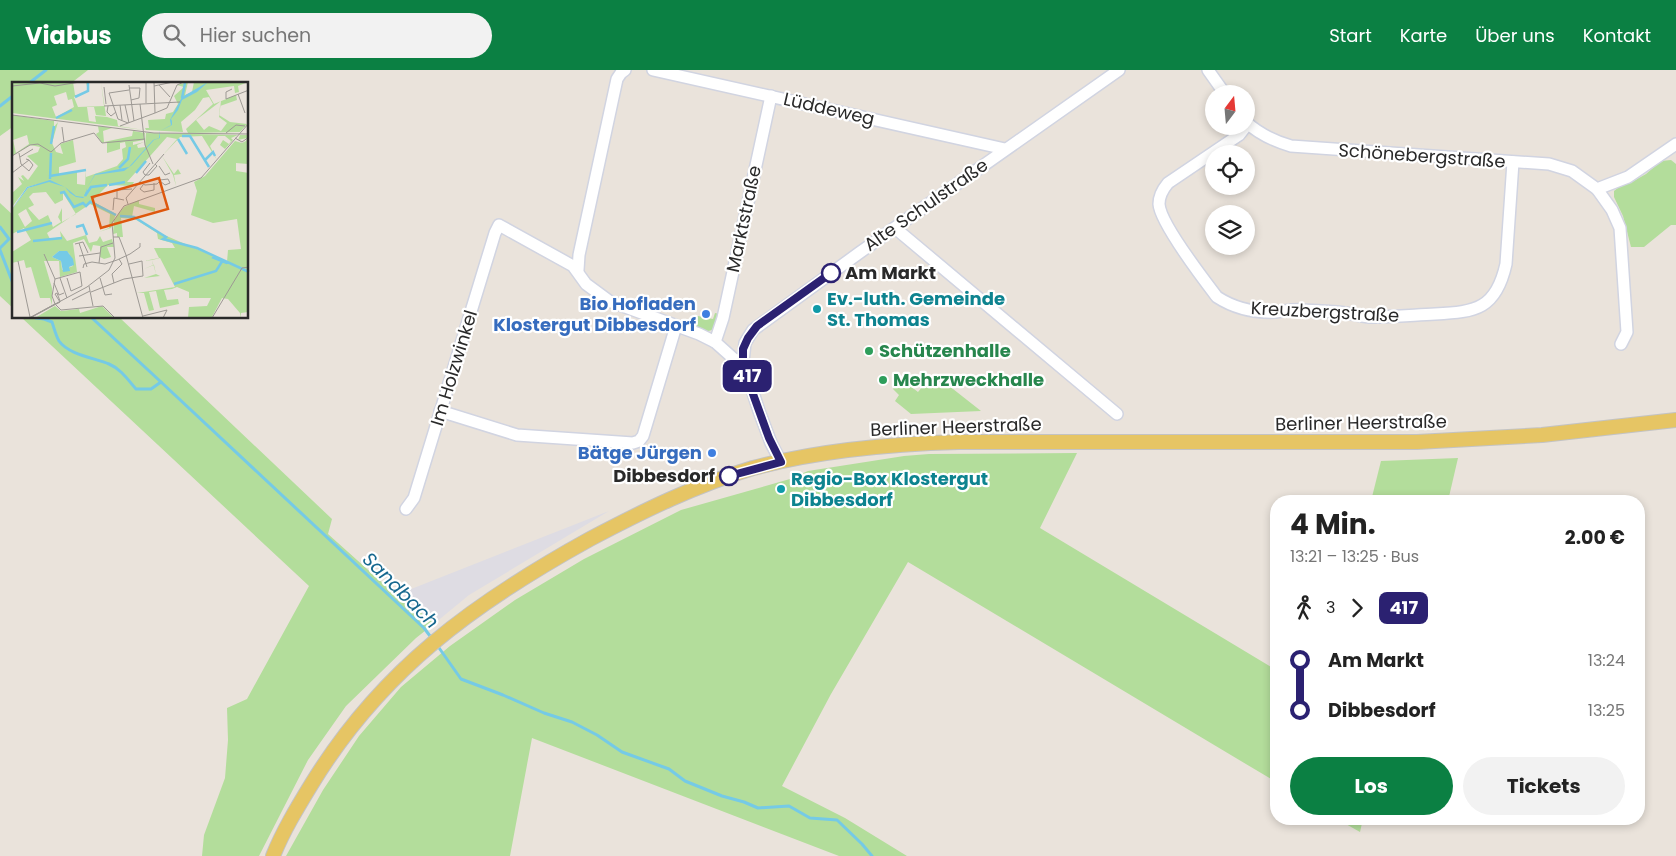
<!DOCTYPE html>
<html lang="de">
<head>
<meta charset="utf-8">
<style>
	:root { --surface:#fff; --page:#f2f2f2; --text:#222; --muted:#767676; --accent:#0b8043 }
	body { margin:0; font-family:Poppins,sans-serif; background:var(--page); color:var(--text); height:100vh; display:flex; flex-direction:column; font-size:19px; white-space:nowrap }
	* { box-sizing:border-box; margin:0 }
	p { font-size:16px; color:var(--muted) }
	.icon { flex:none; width:28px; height:28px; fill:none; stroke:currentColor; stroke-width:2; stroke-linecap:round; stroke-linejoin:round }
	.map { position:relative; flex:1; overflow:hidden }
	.drawer { position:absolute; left:1270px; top:425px; width:375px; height:330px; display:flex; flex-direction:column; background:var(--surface); border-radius:20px; box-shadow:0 2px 8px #0003 }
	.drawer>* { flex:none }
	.badge { padding:0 10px; border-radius:8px; font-size:18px; line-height:32px }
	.needle { width:32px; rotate:16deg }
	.tools { position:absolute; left:1205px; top:15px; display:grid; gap:10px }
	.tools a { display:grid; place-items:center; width:50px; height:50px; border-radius:50%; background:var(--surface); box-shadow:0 2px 8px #0003; font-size:25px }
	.map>.badge { position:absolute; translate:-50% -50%; box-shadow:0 0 0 2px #fff }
	.legs { display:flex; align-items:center; gap:8px; height:55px; padding:0 20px; font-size:16px }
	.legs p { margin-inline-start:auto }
	.headline { display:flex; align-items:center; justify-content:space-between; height:85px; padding:0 20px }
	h1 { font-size:28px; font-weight:700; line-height:38px }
	.button { display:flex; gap:10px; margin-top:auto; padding:10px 20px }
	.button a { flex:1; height:58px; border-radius:30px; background:var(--accent); color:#fff; font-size:20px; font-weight:700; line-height:58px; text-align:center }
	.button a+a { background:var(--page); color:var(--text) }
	ul { padding:0 20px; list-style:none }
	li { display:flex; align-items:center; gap:18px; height:50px; font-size:19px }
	li i { display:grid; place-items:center; width:8px; height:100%; margin:0 6px; background:currentColor }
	li i::after { content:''; width:12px; height:12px; margin:-6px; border:4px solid; border-radius:50%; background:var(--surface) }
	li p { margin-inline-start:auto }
	li:first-child i { background:linear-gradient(#0000 50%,currentColor 0) }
	li:last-child i { background:linear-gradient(currentColor 50%,#0000 0) }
	header { display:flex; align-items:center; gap:30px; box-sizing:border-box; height:70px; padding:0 25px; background:var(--accent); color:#fff }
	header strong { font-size:24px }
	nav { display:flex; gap:28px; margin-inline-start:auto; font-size:18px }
	.search { width:350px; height:45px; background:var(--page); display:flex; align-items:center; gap:12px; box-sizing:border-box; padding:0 18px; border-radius:28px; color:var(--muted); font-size:19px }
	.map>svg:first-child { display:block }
	.industrial { fill:#dedce3 }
	.green { fill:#b3dd9b }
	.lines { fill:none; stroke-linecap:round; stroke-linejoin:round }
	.stream { stroke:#75cae6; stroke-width:3 }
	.minor-casing { stroke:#d1d4e1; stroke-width:14 }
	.major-casing { stroke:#c3c3c3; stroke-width:16 }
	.minor { stroke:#fff; stroke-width:11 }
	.major { stroke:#e6c564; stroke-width:14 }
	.line-1-casing { stroke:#fff; stroke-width:11 }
	.line-1 { stroke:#2b2171; stroke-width:8 }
	.stop-1-dot { fill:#fff; stroke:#2b2171; stroke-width:2.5 }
	.culture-dot { fill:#0f9aa8; stroke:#fff; stroke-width:2 }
	.shop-dot { fill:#3f7fe0; stroke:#fff; stroke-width:2 }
	.leisure-dot { fill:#2e9e5b; stroke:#fff; stroke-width:2 }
	.labels { text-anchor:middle; stroke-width:4.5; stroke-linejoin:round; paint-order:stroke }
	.street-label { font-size:18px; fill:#292929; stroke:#fff }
	.stop-label { font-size:18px; font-weight:bold; fill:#292929; stroke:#fff; text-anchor:start }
	.culture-label { font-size:18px; font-weight:bold; fill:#0d838f; stroke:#fff; text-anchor:start }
	.shop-label { font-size:18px; font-weight:bold; fill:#366cbe; stroke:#fff; text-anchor:end }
	.leisure-label { font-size:18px; font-weight:bold; fill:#27864d; stroke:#fff; text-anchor:start }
	.water-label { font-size:19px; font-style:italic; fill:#16688f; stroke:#fff }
	.inset-river { fill:none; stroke:#75cae6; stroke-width:2.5 }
	.inset-road { fill:none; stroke:#9d9994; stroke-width:1 }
	.view { fill:#de570d; fill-opacity:0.15; stroke:#de570d; stroke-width:2.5 }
	.inset-edge { fill:none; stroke:#292929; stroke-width:2.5 }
</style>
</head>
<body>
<header>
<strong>Viabus</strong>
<div class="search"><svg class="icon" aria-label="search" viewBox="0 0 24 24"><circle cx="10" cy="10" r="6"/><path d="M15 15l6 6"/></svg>Hier suchen</div>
<nav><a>Start</a><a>Karte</a><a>Über uns</a><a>Kontakt</a></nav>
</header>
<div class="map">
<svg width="1676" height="786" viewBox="0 0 1676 786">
	<rect width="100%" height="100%" fill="#eae3db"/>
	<polygon class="industrial" points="609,441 469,525 435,553 396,525"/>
	<g class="green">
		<polygon points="0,0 88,0 70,14 14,14 14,56 0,66"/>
		<polygon points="1671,90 1676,94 1676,155 1671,155 1644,177 1631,177 1623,146 1614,127 1614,121 1619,117 1630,113 1646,104 1661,91"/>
		<polygon points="0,133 14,146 14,239 0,226"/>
		<path d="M715 243 720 244C713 264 712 263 692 258L691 249 692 246H698L713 249Z"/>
		<polygon points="22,248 120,248 332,449 328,464 396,525 435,553 416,568 346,636 308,690 259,786 202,786 204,765 225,708 228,670 227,638 247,629 309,516"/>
		<polygon points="933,304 934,304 981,341 911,344 895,331 899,325 893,319 901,309 918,322"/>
		<polygon points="1077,383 1040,458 1276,600 1276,712 908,492 831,624 782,716 845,748 907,786 839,786 532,668 510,786 286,786 323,720 359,666 401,617 450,576 515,530 584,489 681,440 790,409 808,401 904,386 929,384"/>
		<polygon points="1458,388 1448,431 1371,431 1381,391"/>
		<polygon points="1337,749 1363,749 1360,762"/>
	</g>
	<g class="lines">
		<g class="stream">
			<polyline points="28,14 46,0"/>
			<polyline points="0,36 14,25"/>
			<polyline points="0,157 9,169 0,178"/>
			<polyline points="0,180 14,216"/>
			<path d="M36 248 44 249 52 252C54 258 56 266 59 271 69 285 95 288 109 294 121 299 128 310 136 319H151L161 312 424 558 433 570"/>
			<polyline points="92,248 161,312"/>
			<polyline points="437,575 461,609 503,625 544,643 572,652 597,665 622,682 669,699 685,711 722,726 744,732 758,738 789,736 810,748 837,750 862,774 872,786"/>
		</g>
		<defs>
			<g id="minor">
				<polyline points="653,0 1005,79"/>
				<polyline points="1208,0 1225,24"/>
				<path d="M1246 52C1259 64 1274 71 1291 76L1549 94 1572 101 1597 119 1628 107 1676 74"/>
				<path d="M1246 56 1239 65 1168 113C1163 119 1159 126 1159 134 1160 153 1204 210 1217 227 1234 238 1255 243 1276 242 1285 241 1293 239 1303 240 1317 241 1331 241 1345 243 1354 244 1363 247 1372 247 1393 247 1414 245 1435 244 1476 242 1496 239 1506 194L1513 92"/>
				<polyline points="1597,119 1612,140 1620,158 1627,262 1621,274"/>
				<polyline points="895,158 1117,344"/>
				<polyline points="578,200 579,185 617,9 621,3 625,0"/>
				<polyline points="715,272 723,248 771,26"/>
				<polyline points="440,341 517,365 633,373 639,371 643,366 676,256"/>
				<polyline points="781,392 771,373 759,341 743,292 745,273 753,260 859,183 1119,0"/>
				<polyline points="406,439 414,428 495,163 499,155 573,196 586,214 609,231 699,264 715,272 734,289 743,292"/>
			</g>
			<path id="major" d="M273 786C283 761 297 738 311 715 381 600 474 533 590 469 643 441 696 415 753 398 820 380 890 374 959 372H1417L1542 365 1676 350"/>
		</defs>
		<use href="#minor" class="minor-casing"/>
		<use href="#major" class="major-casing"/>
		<use href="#minor" class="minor"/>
		<use href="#major" class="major"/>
	</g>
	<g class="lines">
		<defs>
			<polyline id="line-1" points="729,406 781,392 769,368 745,302 743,292 743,279 748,268 757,256 831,203"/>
		</defs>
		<use href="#line-1" class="line-1-casing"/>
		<use href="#line-1" class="line-1"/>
	</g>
	<g class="stop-1-dot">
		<circle cx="831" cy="203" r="9"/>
		<circle cx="729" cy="406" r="9"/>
	</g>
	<g class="culture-dot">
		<circle cx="817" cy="239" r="5"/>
		<circle cx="781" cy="419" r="5"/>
	</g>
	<g class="shop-dot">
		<circle cx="706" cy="244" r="5"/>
		<circle cx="712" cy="383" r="5"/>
	</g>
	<g class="leisure-dot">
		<circle cx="869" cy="281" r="5"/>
		<circle cx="883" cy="310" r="5"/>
	</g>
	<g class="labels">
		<g class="street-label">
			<text transform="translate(829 39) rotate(13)" y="6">Lüddeweg</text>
			<text transform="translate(1422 86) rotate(4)" y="6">Schönebergstraße</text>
			<text transform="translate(926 135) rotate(-35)" y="6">Alte Schulstraße</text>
			<text transform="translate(744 149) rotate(-78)" y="6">Marktstraße</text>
			<text transform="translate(1325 242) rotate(3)" y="6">Kreuzbergstraße</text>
			<text transform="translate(454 298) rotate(-73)" y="6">Im Holzwinkel</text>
			<text transform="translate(1361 353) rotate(-1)" y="6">Berliner Heerstraße</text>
			<text transform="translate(956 357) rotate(-2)" y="6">Berliner Heerstraße</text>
		</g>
		<g class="stop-label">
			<text x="845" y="209">Am Markt</text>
			<text x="715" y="412" text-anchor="end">Dibbesdorf</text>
		</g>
		<g class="culture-label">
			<text x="827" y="235">Ev.-luth. Gemeinde<tspan x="827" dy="21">St. Thomas</tspan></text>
			<text x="791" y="415">Regio-Box Klostergut<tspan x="791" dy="21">Dibbesdorf</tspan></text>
		</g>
		<g class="shop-label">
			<text x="696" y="240">Bio Hofladen<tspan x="696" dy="21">Klostergut Dibbesdorf</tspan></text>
			<text x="702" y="389">Bätge Jürgen</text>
		</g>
		<g class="leisure-label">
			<text x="879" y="287">Schützenhalle</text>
			<text x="893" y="316">Mehrzweckhalle</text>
		</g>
		<g class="water-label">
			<text transform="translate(401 520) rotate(45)" y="7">Sandbach</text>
		</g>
	</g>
	<g transform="translate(12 12)">
		<rect width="236" height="236" fill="#eae3db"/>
		<path d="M0 0H61L63 13H66L76 9 74 0H77V9L62 15 66 25 92 24 89 0 94 34 84 33 82 25H75L77 39 84 40 83 34 95 35 105 38 106 44 132 48 0 31ZM54 10 56 18 60 17 62 25 44 35 40 25 45 23 42 14ZM176 0 173 13 180 10 182 0H236L226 4 227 10 223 11 222 4 194 8 202 22 224 13 225 18 208 24 207 33 218 40 235 42 228 50 176 51 174 47 201 22 197 15 191 16 183 28 169 40 171 50 134 48 133 46H137L136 38 153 37 154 32 161 30 166 22 162 14 172 5 165 3ZM209 19 207 35 215 41 209 49 197 44 192 48 184 38ZM0 33 42 39V45L46 40 40 61 44 70 51 72 48 62 61 58 64 80 47 85V92L65 90V102L73 103 74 88V95L105 84 111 77 110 67 114 65 113 60 108 61V67L95 71V60L90 61 84 52 87 50 86 44 100 46 91 49 92 60 120 54 121 49 133 51 132 58 121 60V63L132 60 125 63 126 66 133 65 134 51 226 53 219 56 221 58 213 67 208 63 211 58 217 62 219 59 213 54H206L198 64 205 78 190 54 168 55 150 74 162 92 166 87 169 92 162 93 164 104 161 93 150 74 165 57 155 55 115 100H122L120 104 96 103 80 119 104 132 99 146 87 150 97 146 98 132 78 122 35 151 38 157 49 155 48 149 55 159 74 153 77 161 85 159 88 154 91 160 100 157 102 165H95L99 175 92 177 88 175V164L81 163 79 170 72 157 61 161 65 190 48 195 47 179H32L40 206V223L38 216H28L19 185 14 186 12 178 0 181V170L19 158 12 146 0 152V127L16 106 30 101 15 105 0 125V111L10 102 6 95 12 99 9 94 11 93 16 98 26 84 15 74 26 70 28 65 18 63 0 74ZM15 53 17 62 4 71 1 58ZM34 110 43 122 51 118V111L64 132 50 140V126L46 135 49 140 41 145 36 133 27 138 16 126 22 123 17 115 21 111ZM14 127 20 139 13 145 6 132ZM47 169 57 171 61 184 50 188 49 179 40 175ZM228 53H236V82L224 81V89L237 91 236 230 229 231V236L228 231 216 217 210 216 200 235 176 236 177 225 195 224 199 216H177V210L165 205 160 207 152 208 155 218 166 217 167 222 148 226 144 209 137 210 142 228 137 229 132 211H125L163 205 148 176 140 178 144 192 148 194 132 196 144 192 142 183 132 187 141 183 140 178 132 179 147 176 142 166H163L160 161 146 157 145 151 123 137 109 136 111 155H105V151L101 152 102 138 112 125 127 118V122L143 126V130L122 124 120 135 150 152 215 180 216 168 229 167 225 137 201 141 179 133 185 109 182 100 193 94 223 59 230 61 234 59 235 56 226 58ZM43 224 49 229 67 227 68 231 90 224 102 236H23Z" fill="#b3dd9b" fill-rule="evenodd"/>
		<path d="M196 0 185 10 170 18 166 28 159 37 160 39V43L148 49V56L142 58 120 83 112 89 83 93 75 106 74 113 71 116 64 115 58 111 53 105 37 100 16 106 0 127 15 105 38 98 53 105 64 114 72 115 75 106 83 92 117 85 141 58 147 56 148 49 159 43 158 38 170 15ZM47 169H55L61 177 62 183 57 185 58 189 51 190 49 179 40 175Z" fill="#75cae6"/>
		<path class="inset-river" d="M63 15 76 9V0M170 16 173 1M44 36 60 28M170 54H178L197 85M166 57 175 72M39 62 42 44M193 78 201 70 203 74M107 86 116 77 118 65M124 91 134 79M38 94 74 88M38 97 39 71M97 103 113 100M48 111 52 110 62 125 71 121 74 124 79 119M73 114 79 105 95 103M79 120 104 133M108 134 122 135 154 155 151 157 185 166 237 190M64 145 71 143 75 153M5 150 40 141M21 159 50 156M200 175 215 181M162 202 204 189 211 178"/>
		<path class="inset-road" d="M142 0 143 31 155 26 165 3 172 0M117 3 122 39M147 3 158 15M0 4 28 1 43 4 68 0M142 4 161 0M92 5 94 22M117 6H128L127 16 119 18M220 7 214 10V17L237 8M226 12 233 31M134 21V0M128 22 133 63 141 82M108 23 110 38M113 23 117 41M92 24 168 20M96 24 95 30 99 34 104 30M0 33 142 51 237 52M116 41 106 37 97 11 117 8M108 44 143 31M50 45 52 60M214 51 224 43 233 44M223 56 230 60 237 55M7 71 9 82 17 89 21 83 17 78M0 74 18 63 26 62 39 70 49 61 82 51 90 61 133 57M8 75 21 67M147 84 153 93 158 91M0 91 17 78 14 77M133 93H137L145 84 143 82M133 93 131 90 138 81M127 100 133 103 145 102 148 99V98L156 97 158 101 153 103 148 99M131 103 128 107 132 110 142 108V101M105 116V108L120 107M116 122 114 116 152 72M101 128 102 116 112 118M101 155H107L114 173M67 161 75 185M63 162 71 160 76 171M32 172 43 197M114 173 131 236M67 174 88 171M6 179 18 235M87 181 89 165 101 161M71 186 72 182 80 180 93 182 105 178 118 172 128 165V161M48 196 55 216M55 196 59 209 70 204M88 196 93 213 100 212M43 197 68 190 70 204M42 201 47 213 52 211M102 201 100 192 110 182 107 177M77 204 81 224M79 210 112 197 131 194 130 179 117 182M60 218 78 209M43 222 40 214 43 197M43 222 49 228 91 224 103 236M131 234 155 228 151 236M17 236 75 205 97 188 103 176 100 141 112 124 189 96 237 41M18 236 41 223 48 220 43 212 45 211 48 219V220L18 236M200 236 230 186 237 185"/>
		<path class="view" d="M147 96 156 127 89 146 80 115Z"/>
		<rect width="236" height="236" class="inset-edge"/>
	</g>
</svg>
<div class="tools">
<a><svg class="needle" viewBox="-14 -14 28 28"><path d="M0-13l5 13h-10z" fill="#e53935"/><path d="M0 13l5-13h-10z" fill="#767676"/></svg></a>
<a><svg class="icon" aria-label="locate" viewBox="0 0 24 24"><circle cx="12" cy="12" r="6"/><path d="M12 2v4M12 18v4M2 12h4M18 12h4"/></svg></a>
<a><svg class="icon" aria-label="layers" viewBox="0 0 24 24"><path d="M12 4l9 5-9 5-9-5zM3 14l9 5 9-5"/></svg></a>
</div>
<b class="badge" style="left:747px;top:306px;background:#2b2171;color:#fff">417</b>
<section class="drawer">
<div class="headline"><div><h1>4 Min.</h1><p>13:21 – 13:25 · Bus</p></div><b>2.00 €</b></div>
<div class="legs"><svg class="icon" aria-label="walk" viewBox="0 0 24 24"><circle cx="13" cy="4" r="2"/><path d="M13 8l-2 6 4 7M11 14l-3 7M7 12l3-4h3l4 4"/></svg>3<svg class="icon" aria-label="forward" viewBox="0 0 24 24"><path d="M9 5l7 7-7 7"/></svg><b class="badge" style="background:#2b2171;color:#fff">417</b></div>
<ul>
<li><i style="color:#2b2171"></i><b>Am Markt</b><p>13:24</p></li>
<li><i style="color:#2b2171"></i><b>Dibbesdorf</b><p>13:25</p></li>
</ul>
<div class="button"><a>Los</a><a>Tickets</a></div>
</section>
</div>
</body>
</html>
